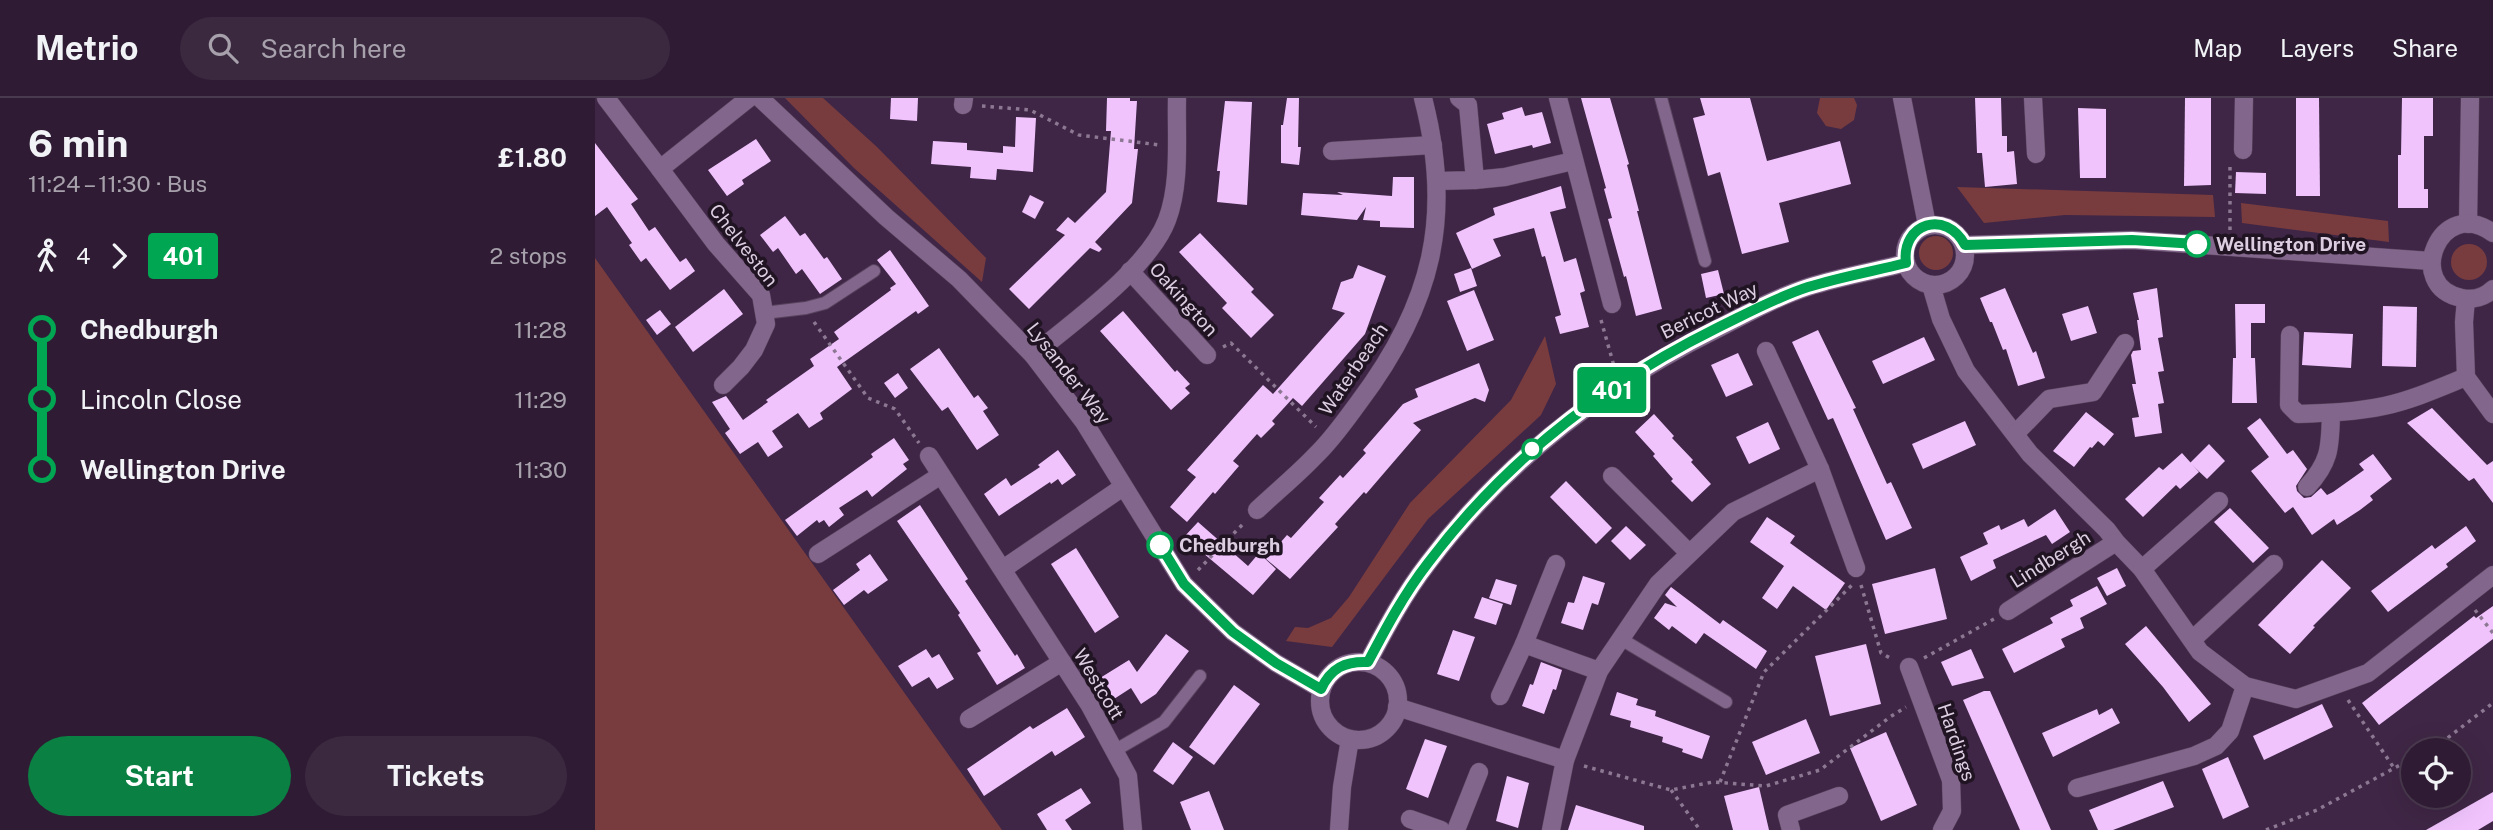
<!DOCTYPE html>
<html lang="en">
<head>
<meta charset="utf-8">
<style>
	:root { --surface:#2f1c34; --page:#3b2940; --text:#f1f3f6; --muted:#a7a1ac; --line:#4a3a4f; --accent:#0b8043 }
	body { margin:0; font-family:"Public Sans",sans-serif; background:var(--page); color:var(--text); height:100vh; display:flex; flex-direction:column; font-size:26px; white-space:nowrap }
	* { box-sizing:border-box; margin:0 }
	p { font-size:23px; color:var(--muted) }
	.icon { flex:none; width:38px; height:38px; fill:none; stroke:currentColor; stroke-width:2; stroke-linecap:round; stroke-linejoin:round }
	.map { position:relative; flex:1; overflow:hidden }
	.sheet { display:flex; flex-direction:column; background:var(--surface); width:595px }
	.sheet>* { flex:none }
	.badge { padding:0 14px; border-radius:5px; font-size:24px; line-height:46px }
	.tools { position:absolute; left:1806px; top:640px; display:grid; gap:14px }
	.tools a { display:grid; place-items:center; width:70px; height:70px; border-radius:50%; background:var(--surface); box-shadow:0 7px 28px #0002,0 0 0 2px var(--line); font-size:35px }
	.map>.badge { position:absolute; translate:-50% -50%; box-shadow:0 0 0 4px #fff }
	.legs { display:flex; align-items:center; gap:10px; height:77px; padding:0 28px; font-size:23px }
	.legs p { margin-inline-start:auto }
	.headline { display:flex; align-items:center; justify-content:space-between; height:119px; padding:0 28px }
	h1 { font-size:38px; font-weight:700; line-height:52px }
	.primary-button { display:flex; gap:14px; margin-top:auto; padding:14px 28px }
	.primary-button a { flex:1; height:80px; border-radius:42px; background:var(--accent); color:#fff; font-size:28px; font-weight:700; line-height:80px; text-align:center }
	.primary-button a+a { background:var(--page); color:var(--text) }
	ul { padding:0 28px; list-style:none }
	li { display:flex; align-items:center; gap:24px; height:70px; font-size:26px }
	li i { display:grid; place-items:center; width:10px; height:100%; margin:0 9px; background:currentColor }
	li i::after { content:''; width:18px; height:18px; margin:-9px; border:5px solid; border-radius:50%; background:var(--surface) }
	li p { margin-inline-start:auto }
	li:first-child i { background:linear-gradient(#0000 50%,currentColor 0) }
	li:last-child i { background:linear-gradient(currentColor 50%,#0000 0) }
	header { display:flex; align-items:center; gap:42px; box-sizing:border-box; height:98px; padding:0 35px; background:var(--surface); border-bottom:2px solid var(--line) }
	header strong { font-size:33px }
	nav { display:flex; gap:38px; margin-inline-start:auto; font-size:24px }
	.search { width:490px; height:63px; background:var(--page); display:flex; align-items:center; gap:18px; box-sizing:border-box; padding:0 24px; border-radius:38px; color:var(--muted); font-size:26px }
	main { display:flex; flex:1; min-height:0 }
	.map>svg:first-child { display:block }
	.green { fill:#783c3e }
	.building { fill:#f0c3fd }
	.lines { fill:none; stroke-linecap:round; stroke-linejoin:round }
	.lane-casing { stroke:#58435f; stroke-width:14 }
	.street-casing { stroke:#58435f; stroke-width:19 }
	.path { stroke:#8c7893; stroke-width:3.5; stroke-dasharray:3.5 5; stroke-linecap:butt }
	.lane { stroke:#83668b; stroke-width:12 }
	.street { stroke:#83668b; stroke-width:18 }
	.line-1-casing { stroke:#fff; stroke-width:16 }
	.line-1 { stroke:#00a651; stroke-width:10 }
	.stop-1-dot { fill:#fff; stroke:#00a651; stroke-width:3.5 }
	.labels { text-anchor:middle; stroke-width:7; stroke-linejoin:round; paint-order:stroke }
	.stop-label { font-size:19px; font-weight:bold; fill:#dccde1; stroke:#201423; text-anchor:start }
	.street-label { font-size:19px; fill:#dccde1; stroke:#201423 }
</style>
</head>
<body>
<header>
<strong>Metrio</strong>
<div class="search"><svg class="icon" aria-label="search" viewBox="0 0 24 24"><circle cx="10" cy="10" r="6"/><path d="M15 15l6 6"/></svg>Search here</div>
<nav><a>Map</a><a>Layers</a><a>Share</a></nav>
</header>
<main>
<section class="sheet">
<div class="headline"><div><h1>6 min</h1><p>11:24 – 11:30 · Bus</p></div><b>£1.80</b></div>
<div class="legs"><svg class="icon" aria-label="walk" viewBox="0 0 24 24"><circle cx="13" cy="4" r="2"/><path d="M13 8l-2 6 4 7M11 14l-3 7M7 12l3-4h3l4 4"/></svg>4<svg class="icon" aria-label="forward" viewBox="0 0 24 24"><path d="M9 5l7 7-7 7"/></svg><b class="badge" style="background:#00a651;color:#fff">401</b><p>2 stops</p></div>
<ul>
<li><i style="color:#00a651"></i><b>Chedburgh</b><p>11:28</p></li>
<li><i style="color:#00a651"></i><span>Lincoln Close</span><p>11:29</p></li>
<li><i style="color:#00a651"></i><b>Wellington Drive</b><p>11:30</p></li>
</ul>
<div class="primary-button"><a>Start</a><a>Tickets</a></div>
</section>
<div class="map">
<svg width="1898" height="732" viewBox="0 0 1898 732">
	<rect width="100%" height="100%" fill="#3f2646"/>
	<g class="green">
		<polygon points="190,0 228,0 282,49 391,160 387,184 259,70"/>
		<polygon points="1225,0 1259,0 1262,7 1259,22 1246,31 1231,28 1222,15"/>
		<polygon points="1362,89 1618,97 1620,119 1470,117 1389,125"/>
		<polygon points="1646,105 1793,123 1794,144 1647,125"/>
		<circle cx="1341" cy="155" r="17"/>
		<circle cx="1874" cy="164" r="18"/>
		<polygon points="0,160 407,732 0,732"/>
		<polygon points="950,238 961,286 946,317 833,421 737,549 691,543 700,529 713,530 736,520 754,499 815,405 916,302"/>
	</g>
	<g class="building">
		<polygon points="296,0 323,0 322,23 295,21"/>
		<polygon points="512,0 535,0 535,3 542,3 539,51 543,51 537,105 500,144 507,151 504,154 495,150 434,211 414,191 470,137 461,132 473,119 480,125 511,94 516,33 511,33"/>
		<polygon points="692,0 704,0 703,49 706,49 704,67 686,65 686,27 688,27"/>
		<polygon points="986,0 1015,0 1034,66 1032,67 1044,113 1042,113 1067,211 1041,218 1031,178 1029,179 1013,121 1017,120 1009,91 1011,90"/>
		<polygon points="1105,0 1155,0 1172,63 1245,43 1256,86 1184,105 1194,144 1147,156 1125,74 1113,78 1098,20 1110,17"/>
		<polygon points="1380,0 1406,0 1407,38 1412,38 1412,54 1419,53 1422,86 1390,89 1387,55 1382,55"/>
		<polygon points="1590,0 1616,0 1616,87 1589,88"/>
		<polygon points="1701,0 1724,0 1725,98 1701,98"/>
		<polygon points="1807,0 1838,0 1838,38 1829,38 1829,91 1833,91 1833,110 1803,110 1803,57 1806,57"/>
		<polygon points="630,3 657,4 652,107 622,104 625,73 622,73"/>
		<polygon points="927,9 930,18 947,14 956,45 938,50 937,47 900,56 892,26 909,21 907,15"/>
		<polygon points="1483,10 1511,11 1511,80 1485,80"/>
		<polygon points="421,19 441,20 438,74 402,71 401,82 375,80 376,69 336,66 338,43 372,45 372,52 408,55 408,48 420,49"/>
		<polygon points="161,41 176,63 147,82 149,86 132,98 113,72"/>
		<polygon points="0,45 43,101 36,106 54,133 60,129 85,164 91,160 100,173 75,192 51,160 46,164 34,147 37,145 12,109 0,118"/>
		<polygon points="1641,74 1671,75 1671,96 1640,95"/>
		<polygon points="798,79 819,79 819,130 785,129 785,123 768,122 771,109 762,122 706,117 708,95 748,97 742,94 797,98"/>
		<polygon points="966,88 971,110 955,114 969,164 981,160 990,193 985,195 994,229 965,236 960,219 966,217 950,158 947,159 939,130 898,141 906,158 877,171 861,135 900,117 898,110"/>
		<polygon points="435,97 449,104 440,121 427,114"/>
		<polygon points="190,118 205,138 210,135 229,161 232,159 247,181 225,196 207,171 201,176 183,150 178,154 165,137"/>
		<polygon points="605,135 659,191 656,194 679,217 656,240 627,210 632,205 584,154"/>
		<polygon points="295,152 334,208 323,216 321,213 242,269 257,291 225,315 228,321 214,330 203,315 177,333 188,349 173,359 163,344 145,356 130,335 135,331 117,304 131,298 148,322 173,304 171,302 219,268 215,261 244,241 239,234 296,192 295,190 301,186 282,162"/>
		<polygon points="763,167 791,178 770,236 707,308 698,300 677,323 680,326 666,340 662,336 638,363 644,368 620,396 618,394 592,424 575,409 601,379 592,372 668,287 678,296 750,215 737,211 746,184 758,180"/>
		<polygon points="876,170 882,188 865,194 859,176"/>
		<polygon points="1123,172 1129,196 1111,200 1106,176"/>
		<polygon points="1410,190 1438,255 1441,253 1450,280 1423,288 1411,251 1408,252 1397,224 1395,224 1385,200"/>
		<polygon points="1562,190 1568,239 1563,240 1569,273 1563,274 1569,305 1563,306 1567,335 1540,339 1537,320 1544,319 1537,286 1541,286 1536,257 1538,253 1546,252 1542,222 1544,222 1538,195"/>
		<polygon points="129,191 148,216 98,254 80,229"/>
		<polygon points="879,192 899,242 872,253 852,203"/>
		<polygon points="1640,206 1670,206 1670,225 1656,225 1656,260 1660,260 1662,305 1637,305 1638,260 1641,260"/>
		<polygon points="1493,208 1502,235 1476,243 1467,216"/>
		<polygon points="1788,208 1822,209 1821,269 1787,268"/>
		<polygon points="65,212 76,226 62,237 51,222"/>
		<polygon points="528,213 580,274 582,272 595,286 590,290 595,295 576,312 505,233"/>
		<polygon points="1223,232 1261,310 1258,311 1292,386 1296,384 1317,430 1291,442 1238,320 1233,322 1197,244"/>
		<polygon points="1709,234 1758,236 1756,270 1707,267"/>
		<polygon points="1329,239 1340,262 1288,286 1277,263"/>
		<polygon points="344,250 379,300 383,297 393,310 388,313 404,337 382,352 353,309 347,313 315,271"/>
		<polygon points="1143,255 1158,287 1131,299 1116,267"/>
		<polygon points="884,265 894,292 890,304 880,300 818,325 826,332 771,396 769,394 740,426 743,429 695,481 671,461 692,437 696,440 729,404 724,400 745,377 748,380 771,355 768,352 808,306 823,299 820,291"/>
		<polygon points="303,275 313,290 300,300 289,285"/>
		<polygon points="1837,310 1892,367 1898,363 1898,405 1879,380 1874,383 1812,325"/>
		<polygon points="1491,314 1519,336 1509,348 1503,343 1497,350 1495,349 1479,369 1458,353"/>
		<polygon points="1059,316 1079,338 1077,340 1098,362 1096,364 1116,386 1097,404 1076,383 1078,381 1058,358 1060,356 1040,334"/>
		<polygon points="1665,320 1692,356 1698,352 1712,371 1701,388 1702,393 1709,400 1716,399 1726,390 1732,397 1738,394 1769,372 1764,366 1778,356 1797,381 1775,398 1778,402 1765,412 1742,427 1739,421 1717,437 1698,409 1690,415 1656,373 1674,359 1652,330"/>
		<polygon points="1370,323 1381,347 1328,371 1317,346"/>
		<polygon points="1173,324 1185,351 1154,366 1141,339"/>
		<polygon points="299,340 314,362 308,366 312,371 277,399 272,392 244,410 249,417 234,429 229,422 224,425 222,422 202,438 190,422 278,359 276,356"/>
		<polygon points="1614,346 1630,363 1612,381 1595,365"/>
		<polygon points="463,352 481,377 467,387 463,381 456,386 455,384 404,418 389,396 411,380 416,388 445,369 443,367"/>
		<polygon points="1587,355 1604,374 1585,391 1581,387 1548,419 1530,401 1564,369 1568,372"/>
		<polygon points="971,383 1017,430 1001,446 955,399"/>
		<polygon points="325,407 373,481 370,483 420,558 422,556 430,570 402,587 382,555 386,553 363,517 365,515 302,423"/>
		<polygon points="1635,410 1674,450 1658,465 1619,424"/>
		<polygon points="1460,411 1475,434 1457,446 1451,437 1398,462 1401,470 1376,483 1365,459 1393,446 1388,435 1404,427 1406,432 1429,421 1433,429"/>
		<polygon points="1172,419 1200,438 1195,445 1250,485 1231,512 1198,488 1182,511 1167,500 1189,468 1155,444"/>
		<polygon points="603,424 653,468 664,455 681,471 658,497 589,439"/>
		<polygon points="1031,428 1051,447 1035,462 1016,443"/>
		<polygon points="1871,428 1881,443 1851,466 1853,469 1793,514 1776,493 1837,447 1840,451"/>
		<polygon points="481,450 524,519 500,535 456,466"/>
		<polygon points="275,456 293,482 273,496 269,492 249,507 238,492 265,472 261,466"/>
		<polygon points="1727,462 1756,490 1718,528 1720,529 1695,556 1663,527"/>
		<polygon points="1340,470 1352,521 1290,536 1277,486"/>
		<polygon points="1522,470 1531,488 1512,498 1502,480"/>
		<polygon points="988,478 1010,485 1003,507 997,505 988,532 966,525 973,504 979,505"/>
		<polygon points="901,481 922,487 916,507 894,500"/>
		<polygon points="1502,488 1512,506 1485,520 1489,530 1466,541 1470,549 1419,575 1407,551 1458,525 1455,520 1478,508 1475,502"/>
		<polygon points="1076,489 1125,526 1128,522 1172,553 1161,571 1109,535 1101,546 1077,528 1074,532 1059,520 1070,505 1082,509 1070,497"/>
		<polygon points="887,499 908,506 901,527 879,520"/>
		<polygon points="1898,508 1898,541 1784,627 1767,605 1879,518 1881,520"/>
		<polygon points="1551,528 1616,606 1594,624 1568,589 1530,546"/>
		<polygon points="858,532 880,539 864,583 842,576"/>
		<polygon points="571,536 594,553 561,596 546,606 536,590 519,601 505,580 534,562 542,574"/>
		<polygon points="1271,546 1286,606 1235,618 1220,558"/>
		<polygon points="331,551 337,560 344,556 359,581 342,591 334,579 317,589 303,568"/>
		<polygon points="1376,551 1389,580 1357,588 1346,564"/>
		<polygon points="946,564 967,572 961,592 958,591 949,616 927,608 935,586 938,587"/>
		<polygon points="639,587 665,606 619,667 594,649"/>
		<polygon points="1389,593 1395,593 1456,732 1425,732 1368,602"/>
		<polygon points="1022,594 1043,601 1041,607 1061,613 1060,618 1115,638 1107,661 1087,654 1088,651 1067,644 1068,639 1035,629 1036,623 1015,617"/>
		<polygon points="1727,606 1738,629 1669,662 1658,638"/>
		<polygon points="472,610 490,639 460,658 457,653 389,698 372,671 435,628 438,631"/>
		<polygon points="1517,610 1525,625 1458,659 1447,635 1502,611 1504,617"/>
		<polygon points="1211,621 1225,655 1171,677 1157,644"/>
		<polygon points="1291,634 1322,707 1286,723 1255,650"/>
		<polygon points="830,641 852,648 833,700 811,691"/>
		<polygon points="578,644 598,659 578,687 558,673"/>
		<polygon points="1633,659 1654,709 1628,721 1607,671"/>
		<polygon points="912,678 934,685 923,730 901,723"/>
		<polygon points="1568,683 1579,709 1518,732 1503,732 1494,712"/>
		<polygon points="1164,689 1174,732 1138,732 1129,698"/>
		<polygon points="486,690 496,705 470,722 477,732 452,732 442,716"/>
		<polygon points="614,693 629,732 596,732 585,704"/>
		<polygon points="1898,694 1898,723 1883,732 1831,732"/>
		<polygon points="981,707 1049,728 1049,732 973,732"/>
	</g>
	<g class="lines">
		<defs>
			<g id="lane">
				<polyline points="1066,0 1110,163"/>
				<polyline points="169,215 211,210 230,205 279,173"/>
				<polyline points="1026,541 1131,604"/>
				<polyline points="519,653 569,624 605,578"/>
			</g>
			<g id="street">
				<polyline points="11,0 65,71"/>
				<polyline points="165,0 291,119 364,181 438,257 489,324 589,486 638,534 681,565 726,591"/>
				<polyline points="963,0 1017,206"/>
				<polyline points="1307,0 1332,127"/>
				<polyline points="1438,0 1441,56"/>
				<polyline points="368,7 369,0"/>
				<polyline points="1648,52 1649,0"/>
				<polyline points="737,53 838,47"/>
				<polyline points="880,82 910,79 978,63"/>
				<polyline points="843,83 880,82 873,7 864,0"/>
				<polyline points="1873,126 1875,0"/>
				<circle cx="1340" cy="157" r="30"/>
				<path d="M1898 135C1845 96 1808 189 1867 200 1878 202 1890 199 1898 191"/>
				<polyline points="1370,147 1537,142 1836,163"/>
				<polyline points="535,173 612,257"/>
				<polyline points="1336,187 1346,221 1371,273 1435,356 1512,432 1521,444 1547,471 1605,554 1650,588 1701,601 1773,575 1898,477"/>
				<polyline points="1871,201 1869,224 1871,279 1898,316"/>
				<path d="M1695 237 1694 307 1703 316C1732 315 1761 314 1789 308 1817 302 1844 290 1871 279"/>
				<polyline points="1171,253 1225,371 1261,470"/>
				<path d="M438 257C478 224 554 170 572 122 586 85 581 39 582 0"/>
				<polyline points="128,287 146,269 159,252 171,226 166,197 121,146 65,71 154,0"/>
				<polyline points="1420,336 1454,301 1498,294 1530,245"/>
				<polyline points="334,358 494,606 533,678 538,732"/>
				<polyline points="1017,378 1094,455"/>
				<path d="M1712 389C1736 363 1735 348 1736 315"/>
				<path d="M662 412C681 394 702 377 720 358 737 342 750 323 764 304 837 207 859 119 828 0"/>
				<polyline points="223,456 346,377"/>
				<polyline points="408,471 528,389"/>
				<polyline points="1547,471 1624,403"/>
				<polyline points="1413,513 1521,444"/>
				<polyline points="1597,542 1679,466"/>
				<polyline points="929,546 1004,573"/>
				<path d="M773 564C791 530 809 496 833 465 909 364 1009 287 1122 231 1151 216 1182 199 1213 189 1245 179 1279 173 1311 165"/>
				<circle cx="764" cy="603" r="39"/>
				<polyline points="1314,569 1356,682 1357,713 1347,732"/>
				<polyline points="905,598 929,546 961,466"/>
				<polyline points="802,609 970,662"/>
				<polyline points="374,621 467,564"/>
				<polyline points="1482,690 1599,658 1621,648 1635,633 1650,588"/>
				<polyline points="815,721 846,732"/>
				<polyline points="744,732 747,689 755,641"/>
				<polyline points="861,732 884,674"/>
				<polyline points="956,732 970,662 1004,573 1063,486 1138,414 1225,371"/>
				<polyline points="1196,732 1192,717 1244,698"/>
			</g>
		</defs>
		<use href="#lane" class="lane-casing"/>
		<use href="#street" class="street-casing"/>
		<g class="path">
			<polyline points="387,8 435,12 484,37 565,47"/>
			<polyline points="1635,132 1635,66"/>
			<polyline points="1006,222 1019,268"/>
			<polyline points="219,224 273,300 300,311 324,345"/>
			<polyline points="628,249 636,245 721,329"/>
			<polyline points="603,472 649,425"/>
			<polyline points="1266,487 1286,555 1297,561"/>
			<polyline points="1880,512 1898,535"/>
			<polyline points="1329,560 1399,521"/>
			<polyline points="1753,602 1799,670"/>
			<polyline points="1831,653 1846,645 1898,605"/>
			<polyline points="989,668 1076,692 1118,684 1171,688 1225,672 1295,619 1311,609"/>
			<polyline points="1125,684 1169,574 1258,486"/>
			<polyline points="1076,692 1105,732"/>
			<polyline points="1671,732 1722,712 1818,660"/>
		</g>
		<use href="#lane" class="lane"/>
		<use href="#street" class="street"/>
	</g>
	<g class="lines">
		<defs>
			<path id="line-1" d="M565 447 589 486 638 534 681 565 726 591C736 570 750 563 773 564 791 530 809 496 833 465 909 364 1009 286 1122 230 1151 216 1182 199 1213 189 1245 179 1279 173 1311 165 1306 125 1351 111 1370 147L1537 142 1602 146"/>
		</defs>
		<use href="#line-1" class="line-1-casing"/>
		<use href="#line-1" class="line-1"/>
	</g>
	<g class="stop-1-dot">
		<circle cx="1602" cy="146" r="12"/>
		<circle cx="937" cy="351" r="9"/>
		<circle cx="565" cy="447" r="12"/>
	</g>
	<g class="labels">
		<g class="stop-label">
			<text x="1621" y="153">Wellington Drive</text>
			<text x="584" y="454">Chedburgh</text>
		</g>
		<g class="street-label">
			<text transform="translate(149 147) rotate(52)" y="7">Chelveston</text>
			<text transform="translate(589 201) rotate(48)" y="7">Oakington</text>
			<text transform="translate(1114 212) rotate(-26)" y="7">Bericot Way</text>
			<text transform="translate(758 271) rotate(-56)" y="7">Waterbeach</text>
			<text transform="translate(474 275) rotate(52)" y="7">Lysander Way</text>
			<text transform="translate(1455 461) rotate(-32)" y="7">Lindbergh</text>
			<text transform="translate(504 586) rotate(59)" y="7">Westcott</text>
			<text transform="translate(1362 644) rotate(71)" y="7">Hardings</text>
		</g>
	</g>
</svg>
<div class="tools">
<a><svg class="icon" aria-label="locate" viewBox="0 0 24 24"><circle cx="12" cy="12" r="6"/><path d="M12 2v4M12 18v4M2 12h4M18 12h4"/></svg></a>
</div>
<b class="badge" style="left:1017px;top:292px;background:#00a651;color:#fff">401</b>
</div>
</main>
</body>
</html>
